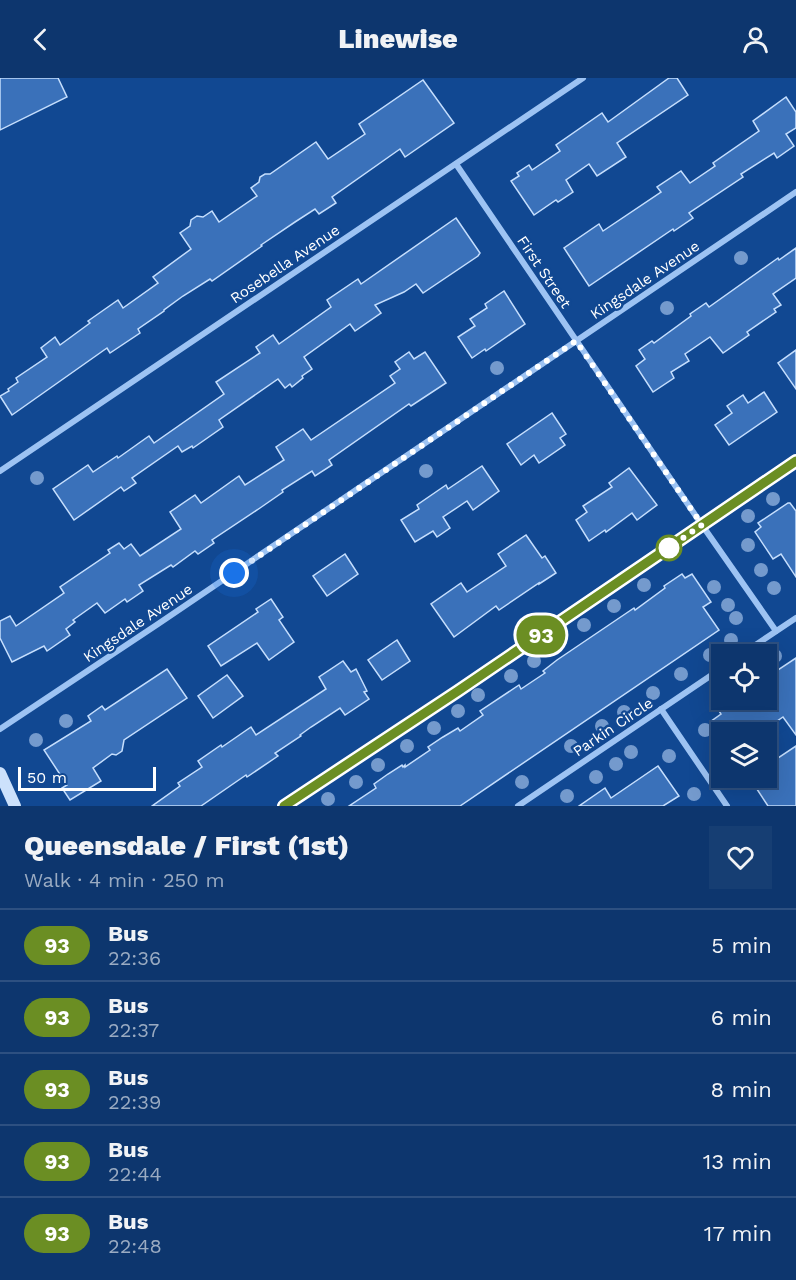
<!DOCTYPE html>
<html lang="en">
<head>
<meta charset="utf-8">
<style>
	:root { --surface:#0d366e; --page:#163e73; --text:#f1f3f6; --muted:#9aabc2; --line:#2d5081 }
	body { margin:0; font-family:"Work Sans",sans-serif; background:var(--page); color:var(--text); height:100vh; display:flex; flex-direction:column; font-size:22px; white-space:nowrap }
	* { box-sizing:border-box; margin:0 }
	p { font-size:20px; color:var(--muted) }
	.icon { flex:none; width:33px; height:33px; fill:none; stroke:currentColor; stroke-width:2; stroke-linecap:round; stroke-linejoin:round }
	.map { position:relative; height:728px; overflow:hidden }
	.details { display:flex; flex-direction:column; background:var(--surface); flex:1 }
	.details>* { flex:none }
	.badge { padding:0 12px; border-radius:20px; font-size:21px; line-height:39px }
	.tools { position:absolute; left:711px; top:566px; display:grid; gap:12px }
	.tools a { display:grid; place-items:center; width:66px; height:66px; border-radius:0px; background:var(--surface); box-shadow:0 6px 24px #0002,0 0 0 2px var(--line); font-size:30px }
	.scale { position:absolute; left:18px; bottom:15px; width:138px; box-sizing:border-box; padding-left:6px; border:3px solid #fff; border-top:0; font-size:16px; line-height:21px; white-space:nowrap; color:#fff; -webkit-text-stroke:4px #114892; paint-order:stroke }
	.you { position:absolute; width:30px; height:30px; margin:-15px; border:4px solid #fff; border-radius:50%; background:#1a73e8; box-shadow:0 0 0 9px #1a73e833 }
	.map>.badge { position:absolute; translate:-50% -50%; box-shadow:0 0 0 3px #fff }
	.round { display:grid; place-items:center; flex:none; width:63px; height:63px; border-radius:0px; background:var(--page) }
	.summary { display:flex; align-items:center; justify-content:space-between; height:102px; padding:0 24px }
	h1 { font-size:28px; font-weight:800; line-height:45px }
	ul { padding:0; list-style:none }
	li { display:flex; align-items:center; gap:18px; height:72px; padding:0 24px; border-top:2px solid var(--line) }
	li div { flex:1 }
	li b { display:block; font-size:22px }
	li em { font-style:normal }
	li .badge { min-width:66px; font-weight:700; text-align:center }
	header { display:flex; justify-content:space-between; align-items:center; height:78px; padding:0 24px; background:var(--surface); font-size:27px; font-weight:800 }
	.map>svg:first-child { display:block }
	.building { fill:#3a71ba; stroke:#c5defd; stroke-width:1.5 }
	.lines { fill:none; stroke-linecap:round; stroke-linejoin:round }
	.street { stroke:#9dc3f3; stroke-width:6 }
	.secondary { stroke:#cce1fc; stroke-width:12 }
	.tree { fill:#749acd }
	.line-casing { stroke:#fff; stroke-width:14 }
	.line { stroke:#6b8e23; stroke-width:9 }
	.walk { stroke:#fff; stroke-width:6; stroke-dasharray:0 10.8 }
	.stop-dot { fill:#fff; stroke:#6b8e23; stroke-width:3 }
	.labels { text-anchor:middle; stroke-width:5; stroke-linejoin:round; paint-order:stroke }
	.street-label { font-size:15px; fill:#fff; stroke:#114892 }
</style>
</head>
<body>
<header><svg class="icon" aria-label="back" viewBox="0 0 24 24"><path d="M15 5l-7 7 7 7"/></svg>Linewise<svg class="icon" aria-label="person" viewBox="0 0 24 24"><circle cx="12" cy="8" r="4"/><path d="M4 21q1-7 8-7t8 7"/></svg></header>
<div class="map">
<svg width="796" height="728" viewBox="0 0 796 728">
	<rect width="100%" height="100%" fill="#114892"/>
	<g class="building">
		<polygon points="0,0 58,0 67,19 0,52"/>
		<polygon points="669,0 677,0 688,17 617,65 626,79 597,98 589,86 566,102 573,114 558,124 556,122 534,137 511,103 519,98 517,95 529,87 532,92 560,73 556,67 602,35 608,44"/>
		<polygon points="423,2 454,45 405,79 400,71 332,119 336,125 319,136 315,131 295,144 261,167 262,168 212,203 210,201 183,218 164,232 164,233 138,251 140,255 110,275 107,270 12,337 0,318 9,313 8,311 18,304 16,300 47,279 41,270 55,259 60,267 90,245 88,243 118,222 123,230 158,205 153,199 191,171 180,155 190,148 191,142 197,138 203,139 212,133 219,144 257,118 251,110 259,104 260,99 265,96 270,96 316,64 328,81 365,56 359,46"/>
		<polygon points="786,19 796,34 796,50 786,56 794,68 777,80 774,75 741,96 743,99 689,135 693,140 674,153 673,151 589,208 564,170 599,146 603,153 661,114 657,109 681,93 690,105 715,88 713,85 759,53 753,43"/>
		<polygon points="456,140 480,175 478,178 423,215 416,206 404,214 375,227 381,235 355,253 350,246 304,279 312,291 302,298 303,300 292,309 290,306 285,310 278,301 219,342 223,349 193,370 192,368 182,374 178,368 132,400 136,405 124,413 121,409 74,442 53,411 88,387 93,394 117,378 118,380 149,358 154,365 224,316 216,304 260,275 256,269 273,257 279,266 331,229 327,222 358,201 361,206"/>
		<polygon points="796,170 796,200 773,216 781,227 774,231 776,234 747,254 749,257 723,275 710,259 685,276 689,283 671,294 674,300 653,314 636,288 645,281 639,272 652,263 654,265 691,238 690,236 706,225 709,229 778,180 779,182"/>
		<polygon points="504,213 525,246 486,273 485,271 472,280 458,259 475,248 470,241 487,230 485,226"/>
		<polygon points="796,272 796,311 778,285"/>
		<polygon points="409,274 414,281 425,274 446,305 411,328 409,326 329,382 332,387 315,398 312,393 282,412 283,414 260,430 212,462 214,465 198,476 195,473 173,489 171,487 139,507 143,513 127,524 125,521 105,535 97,525 73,542 75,544 66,551 70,557 47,573 44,568 12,584 0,560 0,543 10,538 16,548 64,515 60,509 110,475 108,472 119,465 124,471 131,466 140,478 181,451 170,434 195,417 201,425 239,398 245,407 284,382 276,369 303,351 311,362 395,305 390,298 400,291 395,284"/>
		<polygon points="764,314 777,334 729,367 715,347 732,335 727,328 743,317 748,325"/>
		<polygon points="552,335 566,356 560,360 565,367 539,385 534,377 521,387 507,366"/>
		<polygon points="482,388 499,413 473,432 467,423 443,439 450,450 437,459 433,453 415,464 401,442 419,431 417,427 446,407 448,411"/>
		<polygon points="629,390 657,427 637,442 632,435 606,454 605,452 589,463 576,442 587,434 583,428 612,409 609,405"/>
		<polygon points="788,425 790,425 796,433 796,499 781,476 773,481 755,454 761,449 758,445"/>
		<polygon points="526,457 542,480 545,478 556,495 539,506 539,505 499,532 496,528 454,559 431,526 461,505 467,514 506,488 498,476"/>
		<polygon points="345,476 358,496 327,518 313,498"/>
		<polygon points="682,496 685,500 692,496 711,524 703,529 719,552 460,728 349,728 376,710 374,706 388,696 402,687 403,689 405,687 405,689 430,672 428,669 443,659 458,650 460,653 483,637 480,633 519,607 521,611 545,595 543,593 557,582 634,530 635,532 665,510 664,508"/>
		<polygon points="271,521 283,539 279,542 294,564 269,582 257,565 221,588 208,568 258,534 256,531"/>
		<polygon points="397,562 410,583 382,602 368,582"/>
		<polygon points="796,580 796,657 783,639 761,654 717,654 710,644 721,636 719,633 736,621 766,621 766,600"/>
		<polygon points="343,583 351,594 356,591 367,613 364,614 369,621 345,637 340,630 311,649 300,657 301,658 275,675 278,678 247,699 246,697 201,728 152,728 180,708 178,705 202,689 198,683 221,667 222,669 251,649 256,657 326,611 319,599"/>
		<polygon points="167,591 187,620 124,662 122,673 116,677 112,676 93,690 101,703 70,722 62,710 67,707 44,672 91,643 88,638 102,628 105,632"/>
		<polygon points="227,597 243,618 213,640 198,618"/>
		<polygon points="796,668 796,728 768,728 749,699 766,699 766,688"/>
		<polygon points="658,688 679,718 663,728 579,728 605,710 611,720"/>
	</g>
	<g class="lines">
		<g class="street">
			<polyline points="456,86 702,447 776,553"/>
			<polyline points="0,393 583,0"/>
			<polyline points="742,576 796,540"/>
			<polyline points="661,631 727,728"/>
			<polyline points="0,651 158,546 796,114"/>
			<polyline points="283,728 458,613 796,383"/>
			<polyline points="518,728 722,590"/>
		</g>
		<polyline class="secondary" points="0,695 15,728"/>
	</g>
	<g class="tree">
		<circle cx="741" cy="180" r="7"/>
		<circle cx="667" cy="230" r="7"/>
		<circle cx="497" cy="290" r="7"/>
		<circle cx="426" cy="393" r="7"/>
		<circle cx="37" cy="400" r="7"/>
		<circle cx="773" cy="421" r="7"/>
		<circle cx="748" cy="438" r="7"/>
		<circle cx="748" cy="467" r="7"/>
		<circle cx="761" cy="492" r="7"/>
		<circle cx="644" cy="507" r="7"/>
		<circle cx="714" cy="509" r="7"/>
		<circle cx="774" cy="510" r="7"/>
		<circle cx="728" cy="527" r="7"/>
		<circle cx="614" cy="528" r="7"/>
		<circle cx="736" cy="540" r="7"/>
		<circle cx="584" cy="547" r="7"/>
		<circle cx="731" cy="562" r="7"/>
		<circle cx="557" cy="566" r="7"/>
		<circle cx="710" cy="577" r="7"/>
		<circle cx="775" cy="578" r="7"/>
		<circle cx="534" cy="583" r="7"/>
		<circle cx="681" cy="596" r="7"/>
		<circle cx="511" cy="598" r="7"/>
		<circle cx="653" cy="615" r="7"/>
		<circle cx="478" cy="617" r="7"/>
		<circle cx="458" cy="633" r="7"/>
		<circle cx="624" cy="634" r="7"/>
		<circle cx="66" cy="643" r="7"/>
		<circle cx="602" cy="648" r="7"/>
		<circle cx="434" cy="650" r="7"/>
		<circle cx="705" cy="652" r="7"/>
		<circle cx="36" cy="662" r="7"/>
		<circle cx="407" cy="668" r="7"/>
		<circle cx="571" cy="668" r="7"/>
		<circle cx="631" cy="674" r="7"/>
		<circle cx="669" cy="678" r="7"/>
		<circle cx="616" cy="686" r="7"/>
		<circle cx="378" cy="687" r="7"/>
		<circle cx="596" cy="699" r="7"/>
		<circle cx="356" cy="704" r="7"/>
		<circle cx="522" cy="704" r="7"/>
		<circle cx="694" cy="716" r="7"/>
		<circle cx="567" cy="718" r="7"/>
		<circle cx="328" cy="721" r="7"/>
	</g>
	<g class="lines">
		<defs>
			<polyline id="line" points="284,728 458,613 796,383"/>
		</defs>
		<use href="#line" class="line-casing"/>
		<use href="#line" class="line"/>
		<polyline class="walk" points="234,495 576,263 702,447 664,473 669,470"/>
	</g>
	<circle class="stop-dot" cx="669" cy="470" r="12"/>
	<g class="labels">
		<g class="street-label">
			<text transform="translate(285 186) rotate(-34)" y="5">Rosebella Avenue</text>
			<text transform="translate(544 194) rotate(56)" y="5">First Street</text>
			<text transform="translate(645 202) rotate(-34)" y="5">Kingsdale Avenue</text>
			<text transform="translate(138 545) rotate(-34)" y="5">Kingsdale Avenue</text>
			<text transform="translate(613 649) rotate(-34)" y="5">Parkin Circle</text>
		</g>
	</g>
</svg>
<div class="tools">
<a><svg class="icon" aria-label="locate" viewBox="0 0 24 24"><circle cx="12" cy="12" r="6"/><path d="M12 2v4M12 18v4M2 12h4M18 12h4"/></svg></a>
<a><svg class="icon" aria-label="layers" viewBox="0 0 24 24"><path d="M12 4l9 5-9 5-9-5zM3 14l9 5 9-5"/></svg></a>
</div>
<div class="scale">50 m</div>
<div class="you" style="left:234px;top:495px"></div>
<b class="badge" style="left:541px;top:557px;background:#6b8e23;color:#fff">93</b>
</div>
<section class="details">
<div class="summary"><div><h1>Queensdale / First (1st)</h1><p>Walk · 4 min · 250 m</p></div><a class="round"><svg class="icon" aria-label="heart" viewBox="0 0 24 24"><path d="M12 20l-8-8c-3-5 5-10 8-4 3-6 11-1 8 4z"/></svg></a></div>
<ul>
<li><span class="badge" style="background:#6b8e23;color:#fff">93</span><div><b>Bus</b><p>22:36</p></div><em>5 min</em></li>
<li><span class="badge" style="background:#6b8e23;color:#fff">93</span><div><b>Bus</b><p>22:37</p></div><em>6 min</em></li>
<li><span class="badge" style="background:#6b8e23;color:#fff">93</span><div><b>Bus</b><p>22:39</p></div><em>8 min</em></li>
<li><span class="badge" style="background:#6b8e23;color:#fff">93</span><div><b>Bus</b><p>22:44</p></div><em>13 min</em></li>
<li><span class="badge" style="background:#6b8e23;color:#fff">93</span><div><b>Bus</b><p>22:48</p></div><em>17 min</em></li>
</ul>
</section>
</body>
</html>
